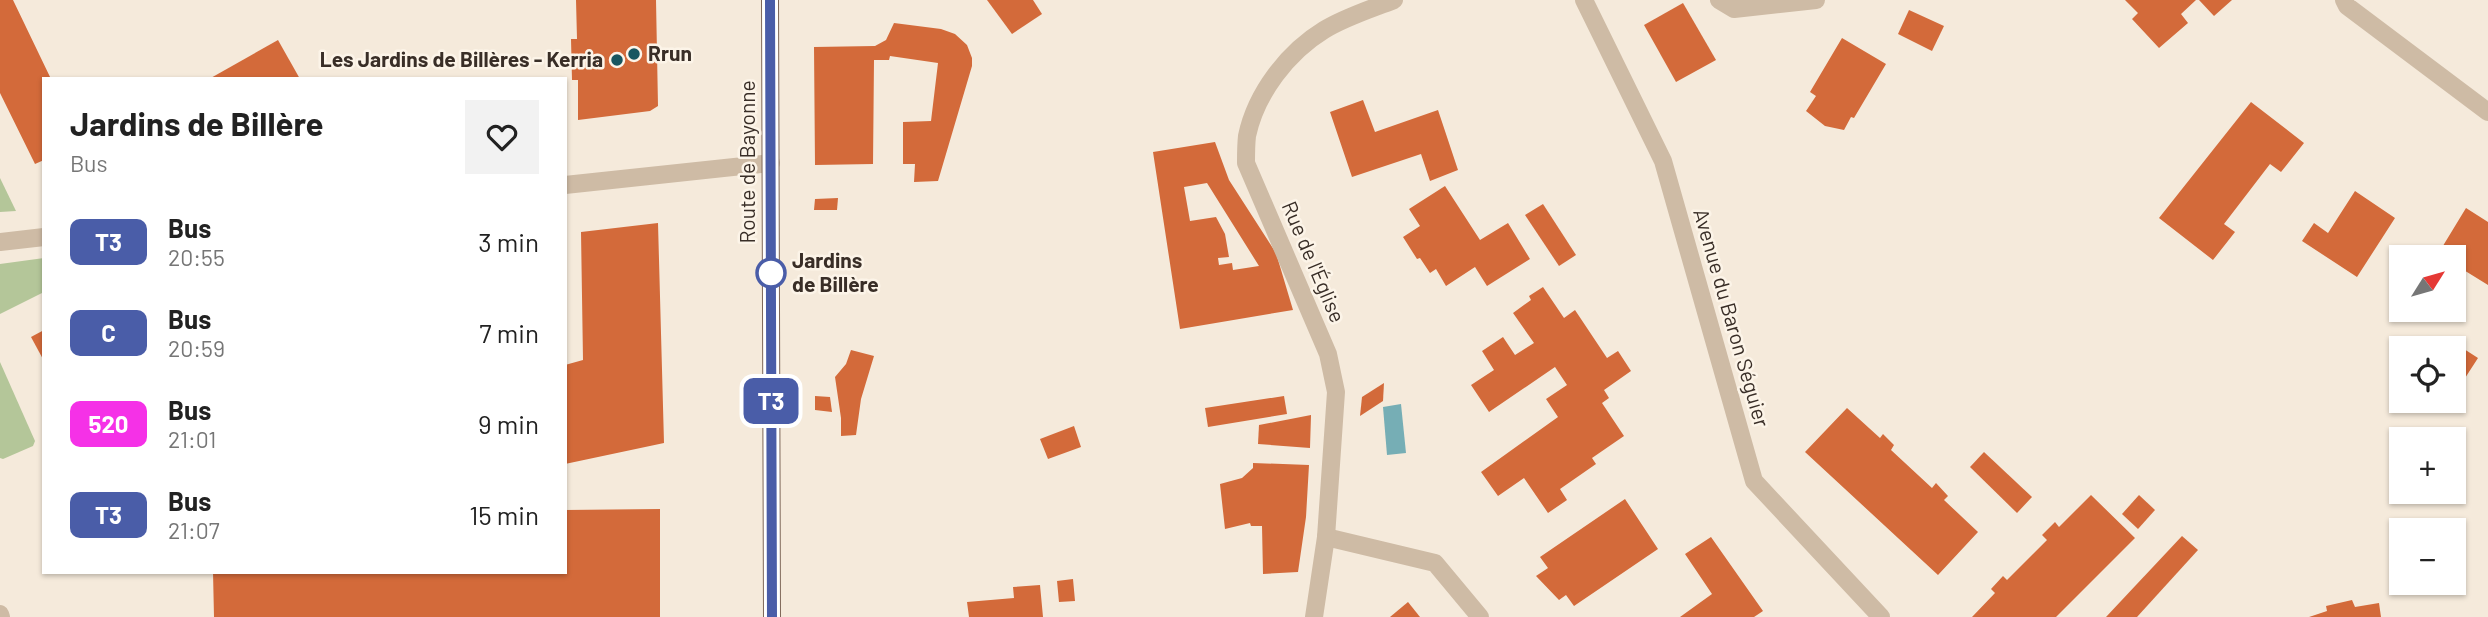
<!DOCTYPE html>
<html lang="fr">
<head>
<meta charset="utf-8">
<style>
	:root { --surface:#fff; --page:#f2f2f2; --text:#222; --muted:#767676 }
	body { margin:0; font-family:Barlow,sans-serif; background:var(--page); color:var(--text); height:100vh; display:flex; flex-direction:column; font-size:26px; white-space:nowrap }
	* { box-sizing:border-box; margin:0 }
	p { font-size:23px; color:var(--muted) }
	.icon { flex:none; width:38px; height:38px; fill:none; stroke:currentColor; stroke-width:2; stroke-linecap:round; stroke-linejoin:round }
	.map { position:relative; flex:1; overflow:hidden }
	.panel { position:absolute; left:42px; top:77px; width:525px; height:497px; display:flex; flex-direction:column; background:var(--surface); border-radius:0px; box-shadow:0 2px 5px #0004 }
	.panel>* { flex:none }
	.badge { padding:0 14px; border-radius:10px; font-size:24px; line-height:46px }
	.needle { width:46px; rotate:53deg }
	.fabs { position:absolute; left:2389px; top:245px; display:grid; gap:14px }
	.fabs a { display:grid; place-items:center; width:77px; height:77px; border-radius:0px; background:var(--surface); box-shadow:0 2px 5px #0004; font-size:35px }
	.map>.badge { position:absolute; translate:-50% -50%; box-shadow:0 0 0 4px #fff }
	.round { display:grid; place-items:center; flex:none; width:74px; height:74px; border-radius:0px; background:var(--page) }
	.headline { display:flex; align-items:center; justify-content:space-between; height:119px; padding:0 28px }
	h1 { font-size:33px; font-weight:700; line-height:52px }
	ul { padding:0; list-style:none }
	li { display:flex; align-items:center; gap:21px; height:91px; padding:0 28px }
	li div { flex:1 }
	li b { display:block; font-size:26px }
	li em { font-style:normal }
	li .badge { min-width:77px; font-weight:700; text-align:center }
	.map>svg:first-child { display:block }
	.green { fill:#b4c699 }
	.water { fill:#76aeb5 }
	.building { fill:#d36a3a; fill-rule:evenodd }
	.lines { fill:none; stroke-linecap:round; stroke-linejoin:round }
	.minor { stroke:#cebba5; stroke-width:18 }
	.major { stroke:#7d6657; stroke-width:18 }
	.line-casing { stroke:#fff; stroke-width:16 }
	.line { stroke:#4a5da8; stroke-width:10 }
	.poi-dot { fill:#185660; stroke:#fcf4e8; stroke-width:2.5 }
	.stop-dot { fill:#fff; stroke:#4a5da8; stroke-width:3.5 }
	.labels { text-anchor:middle; stroke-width:5; stroke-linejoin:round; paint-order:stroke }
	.poi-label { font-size:21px; font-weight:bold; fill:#392e27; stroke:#fcf4e8; text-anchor:start }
	.street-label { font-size:21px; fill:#392e27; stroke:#fcf4e8 }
	.stop-label { font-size:21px; font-weight:bold; fill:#392e27; stroke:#fcf4e8; text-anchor:start }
</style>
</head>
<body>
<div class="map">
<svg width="2488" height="617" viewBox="0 0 2488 617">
	<rect width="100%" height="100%" fill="#f5eadb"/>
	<g class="green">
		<polygon points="0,178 16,211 0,212"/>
		<polygon points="44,258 44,292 0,314 0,264"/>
		<polygon points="0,362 35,441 33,446 3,459 0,458"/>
	</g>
	<polygon class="water" points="1401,404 1406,453 1387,455 1383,407"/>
	<g class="building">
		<polygon points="0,0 13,0 51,79 44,79 44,160 35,164 0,93"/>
		<polygon points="576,0 656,0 658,106 650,111 578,120 578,80 572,80 571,39 577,39"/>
		<polygon points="987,0 1033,0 1042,14 1012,34"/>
		<polygon points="2125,0 2196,0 2181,14 2188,23 2159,48 2132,19 2138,13"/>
		<polygon points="2199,0 2232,0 2214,16"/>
		<polygon points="1683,3 1716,60 1676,82 1644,25"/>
		<polygon points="1909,10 1944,26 1932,51 1898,34"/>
		<polygon points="894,23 941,29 955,34 967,45 972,58 972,66 938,181 914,182 915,164 903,164 903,122 931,121 938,63 890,56 889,60 874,60 873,164 815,165 814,47 875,46 886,40"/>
		<polygon points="1842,38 1886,64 1854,118 1851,117 1844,130 1825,126 1806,111 1816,96 1810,92"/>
		<polygon points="278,40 300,79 209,79"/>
		<polygon points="1363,100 1375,132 1438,110 1458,170 1430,181 1421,154 1352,177 1330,112"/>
		<polygon points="2251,102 2304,143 2281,172 2270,164 2224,224 2235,232 2213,260 2159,218"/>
		<path d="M1215 142 1229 180 1276 253 1293 310 1180 329 1153 152ZM1207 183 1259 266 1233 270 1232 263 1219 265 1218 258 1229 257 1225 234 1216 217 1190 221 1184 187Z"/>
		<polygon points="1445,186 1480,240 1508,223 1530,259 1487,286 1475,267 1446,286 1436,269 1430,273 1420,258 1417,259 1403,237 1420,226 1409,209"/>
		<polygon points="2355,191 2395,218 2357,277 2302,241 2314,223 2328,233"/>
		<polygon points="838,198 837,210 814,210 815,199"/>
		<polygon points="1543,204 1576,255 1559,266 1525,215"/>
		<polygon points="2466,208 2488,222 2488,285 2454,264 2454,257 2443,257 2438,254"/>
		<polygon points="658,223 664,443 565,464 565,365 583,360 581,232"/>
		<polygon points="1543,287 1564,318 1575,310 1607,358 1618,351 1631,371 1604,390 1609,398 1602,403 1624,436 1592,458 1596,464 1560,489 1567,500 1548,513 1524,478 1498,496 1481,472 1558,417 1546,399 1567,385 1555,367 1489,412 1471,385 1494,370 1482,351 1503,337 1515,355 1534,343 1513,313 1531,300 1529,296"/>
		<polygon points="44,330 44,361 31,337"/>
		<polygon points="2450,340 2478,358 2456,392 2454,390 2454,348 2445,348"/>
		<polygon points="851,350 874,356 861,399 856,435 841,436 841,418 835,377 846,364"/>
		<polygon points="1384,383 1383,401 1360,416 1362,397"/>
		<polygon points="815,396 830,397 832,412 815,410"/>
		<polygon points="1284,396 1287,414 1208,427 1205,408"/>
		<polygon points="1847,408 1880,438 1883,434 1894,445 1891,450 1932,488 1936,483 1948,496 1944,500 1978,532 1938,575 1805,452"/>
		<polygon points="1311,415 1310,448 1258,444 1259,425"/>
		<polygon points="1074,426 1081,447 1048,459 1040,439"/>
		<polygon points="1984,452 2032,497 2017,513 1970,467"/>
		<polygon points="1253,463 1309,465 1306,517 1298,572 1263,574 1262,526 1251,526 1250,523 1225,529 1220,484 1242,478 1253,468"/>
		<polygon points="2091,495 2135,538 2056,617 1972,617 1995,593 1991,589 2003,576 2007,580 2047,540 2042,535 2055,522 2059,527"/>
		<polygon points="2139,495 2155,510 2138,529 2122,514"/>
		<polygon points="1625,499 1658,549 1574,606 1566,595 1559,600 1536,576 1548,568 1540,557"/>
		<polygon points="660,509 660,617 214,617 213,572 565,572 565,510"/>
		<polygon points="2182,536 2198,550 2137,617 2106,617"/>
		<polygon points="1711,537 1763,611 1754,617 1680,617 1712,594 1685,554"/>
		<polygon points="1073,579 1075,601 1059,602 1057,581"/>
		<polygon points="1040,585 1043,617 969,617 967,602 1014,598 1013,587"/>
		<polygon points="2352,600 2355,607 2379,603 2381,617 2309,617 2327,611 2326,606"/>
		<polygon points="1408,602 1420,617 1390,617"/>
	</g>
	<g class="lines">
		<g class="minor">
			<polyline points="1584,0 1663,161 1754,481 1881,617"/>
			<polyline points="1719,0 1734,9 1816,0"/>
			<polyline points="2344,0 2347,6 2488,112"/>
			<polyline points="565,185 771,163"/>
			<polyline points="0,242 44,237"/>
			<polyline points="1326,537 1435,563 1480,617"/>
			<polyline points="0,614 1,617"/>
			<path d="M1314 617 1326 537 1336 392 1328 354 1246 163C1246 154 1246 145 1247 136 1256 93 1288 52 1324 30 1345 17 1371 9 1394 0"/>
		</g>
		<polyline class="major" points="770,0 772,617"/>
	</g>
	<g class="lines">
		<defs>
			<polyline id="line" points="770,0 772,617"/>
		</defs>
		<use href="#line" class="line-casing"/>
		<use href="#line" class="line"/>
	</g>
	<g class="poi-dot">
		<circle cx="634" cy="54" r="7"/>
		<circle cx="617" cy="60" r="7"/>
	</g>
	<circle class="stop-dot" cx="771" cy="273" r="14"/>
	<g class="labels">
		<g class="poi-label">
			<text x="648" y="61">Rrun</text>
			<text x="603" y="67" text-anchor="end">Les Jardins de Billères - Kerria</text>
		</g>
		<g class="street-label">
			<text transform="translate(748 162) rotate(-90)" y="7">Route de Bayonne</text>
			<text transform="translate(1313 262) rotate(67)" y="7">Rue de l'Église</text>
			<text transform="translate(1731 318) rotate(74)" y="7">Avenue du Baron Séguier</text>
		</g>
		<g class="stop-label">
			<text x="792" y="268">Jardins<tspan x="792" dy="24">de Billère</tspan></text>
		</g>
	</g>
</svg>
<div class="fabs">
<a><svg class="needle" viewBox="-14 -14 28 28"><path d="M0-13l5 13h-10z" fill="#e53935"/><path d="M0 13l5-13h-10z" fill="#767676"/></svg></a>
<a><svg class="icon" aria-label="locate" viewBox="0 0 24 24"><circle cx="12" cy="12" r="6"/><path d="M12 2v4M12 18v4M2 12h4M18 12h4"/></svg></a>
<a>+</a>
<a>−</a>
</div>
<b class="badge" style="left:771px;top:401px;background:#4a5da8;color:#fff">T3</b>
<section class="panel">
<div class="headline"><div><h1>Jardins de Billère</h1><p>Bus</p></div><a class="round"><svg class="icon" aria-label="heart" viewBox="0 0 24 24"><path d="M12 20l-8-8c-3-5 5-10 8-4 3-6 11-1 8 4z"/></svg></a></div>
<ul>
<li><span class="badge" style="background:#4a5da8;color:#fff">T3</span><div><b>Bus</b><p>20:55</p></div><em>3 min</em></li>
<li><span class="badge" style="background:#4a5da8;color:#fff">C</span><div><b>Bus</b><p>20:59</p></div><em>7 min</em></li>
<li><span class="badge" style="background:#f531e7;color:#fff">520</span><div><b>Bus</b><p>21:01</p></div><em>9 min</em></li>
<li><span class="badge" style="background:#4a5da8;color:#fff">T3</span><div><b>Bus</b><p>21:07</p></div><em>15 min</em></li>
</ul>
</section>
</div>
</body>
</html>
